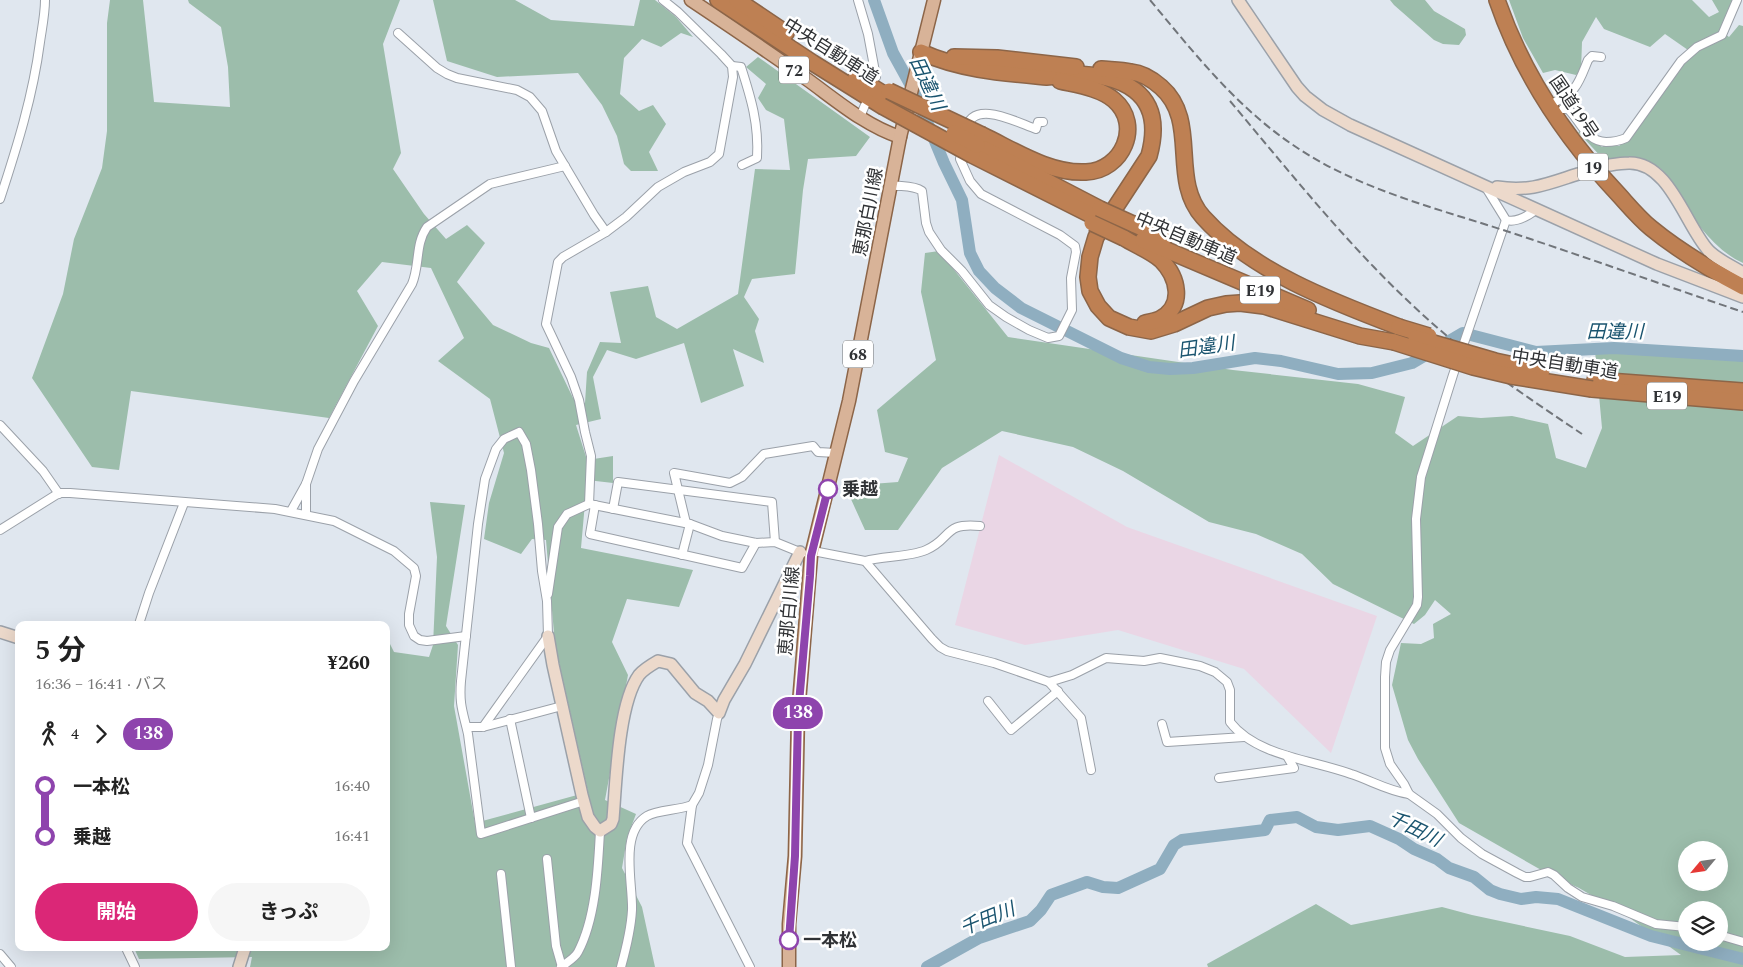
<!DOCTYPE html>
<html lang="ja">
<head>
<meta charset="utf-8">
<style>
	:root { --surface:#fff; --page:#f6f6f6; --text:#222; --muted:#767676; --accent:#db2777 }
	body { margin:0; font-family:Spectral,"Noto Sans JP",serif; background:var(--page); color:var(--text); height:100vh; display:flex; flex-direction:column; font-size:19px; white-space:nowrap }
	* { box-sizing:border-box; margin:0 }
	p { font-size:16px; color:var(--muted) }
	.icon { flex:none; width:28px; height:28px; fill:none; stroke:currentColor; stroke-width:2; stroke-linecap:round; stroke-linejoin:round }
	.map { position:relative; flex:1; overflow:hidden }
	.panel { position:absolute; left:15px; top:621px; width:375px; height:330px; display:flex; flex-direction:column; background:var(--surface); border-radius:10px; box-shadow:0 5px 20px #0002 }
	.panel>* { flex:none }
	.badge { padding:0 10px; border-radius:16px; font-size:18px; line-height:32px }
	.needle { width:32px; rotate:241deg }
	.tools { position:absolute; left:1678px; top:841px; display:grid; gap:10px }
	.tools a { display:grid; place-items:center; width:50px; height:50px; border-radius:50%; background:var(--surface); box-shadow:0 5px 20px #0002; font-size:25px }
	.map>.badge { position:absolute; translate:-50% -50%; box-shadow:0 0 0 2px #fff }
	.legs { display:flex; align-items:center; gap:8px; height:55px; padding:0 20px; font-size:16px }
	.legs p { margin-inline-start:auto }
	.summary { display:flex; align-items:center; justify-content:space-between; height:85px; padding:0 20px }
	h1 { font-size:28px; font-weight:700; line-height:38px }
	.button { display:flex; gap:10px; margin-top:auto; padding:10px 20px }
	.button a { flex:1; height:58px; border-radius:30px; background:var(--accent); color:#fff; font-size:20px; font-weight:700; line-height:58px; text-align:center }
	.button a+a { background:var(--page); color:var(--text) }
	ul { padding:0 20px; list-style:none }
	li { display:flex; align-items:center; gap:18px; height:50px; font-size:19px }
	li i { display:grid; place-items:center; width:8px; height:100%; margin:0 6px; background:currentColor }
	li i::after { content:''; width:12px; height:12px; margin:-6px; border:4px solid; border-radius:50%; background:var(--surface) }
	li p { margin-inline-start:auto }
	li:first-child i { background:linear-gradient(#0000 50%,currentColor 0) }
	li:last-child i { background:linear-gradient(currentColor 50%,#0000 0) }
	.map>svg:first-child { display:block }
	.industrial { fill:#ead6e5 }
	.forest { fill:#9cbdab; fill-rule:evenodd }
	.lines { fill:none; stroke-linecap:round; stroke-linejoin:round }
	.river { stroke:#8faec0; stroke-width:12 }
	.street-casing { stroke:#9ba1a9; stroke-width:10 }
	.secondary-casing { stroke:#9ba1a9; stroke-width:14 }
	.primary-casing { stroke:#8c6548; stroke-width:15 }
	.highway-casing { stroke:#8c6548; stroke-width:18 }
	.street { stroke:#fff; stroke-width:8 }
	.secondary { stroke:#ecd9cb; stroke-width:11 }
	.primary { stroke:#d8b398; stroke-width:12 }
	.highway { stroke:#be8053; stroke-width:15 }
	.rail { stroke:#71757a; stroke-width:2; stroke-dasharray:8 4; stroke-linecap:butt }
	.highway-bridge-casing { stroke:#8c6548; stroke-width:18; stroke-linecap:butt }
	.highway-bridge { stroke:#be8053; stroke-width:15 }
	.line-1-casing { stroke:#fff; stroke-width:11 }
	.line-1 { stroke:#8e44ad; stroke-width:8 }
	.stop-1-dot { fill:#fff; stroke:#8e44ad; stroke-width:2.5 }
	.labels { text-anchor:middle; stroke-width:5; stroke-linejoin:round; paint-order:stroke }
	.shield { fill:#fff; stroke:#6e7072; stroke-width:1 }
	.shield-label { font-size:16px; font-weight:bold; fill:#303235 }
	.street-label { font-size:18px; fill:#303235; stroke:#fff }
	.stop-label { font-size:18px; font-weight:bold; fill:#303235; stroke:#fff; text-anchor:start }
	.water-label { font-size:19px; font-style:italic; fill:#1a546f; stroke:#fff }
</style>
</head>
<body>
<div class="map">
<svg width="1743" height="967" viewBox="0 0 1743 967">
	<rect width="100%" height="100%" fill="#e0e7ef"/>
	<polygon class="industrial" points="999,455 1127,527 1377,616 1331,753 1244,669 1118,630 1025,645 955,625"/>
	<g class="forest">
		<polygon points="110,0 143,0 154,102 230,107 228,67 221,27 189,3 188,0 400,0 383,44 401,153 393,169 424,214 446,239 467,225 485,243 457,282 493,325 531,343 549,348 573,398 585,403 587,372 600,342 621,343 610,292 648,286 656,317 677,329 738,294 755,169 790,170 784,119 766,110 758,98 766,84 746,67 758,57 870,137 856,156 808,159 803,190 795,274 752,279 744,297 759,319 755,331 764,363 733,349 744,386 701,403 684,343 636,359 607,350 593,377 601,419 576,425 587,460 613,456 613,483 587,480 581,548 693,570 679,607 627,599 612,642 628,675 605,800 636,814 627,838 622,868 642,907 655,967 250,967 252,957 139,959 134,948 386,948 386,644 390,644 394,652 429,657 433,645 437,557 430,502 465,505 446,626 458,645 454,706 475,823 588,792 555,645 546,540 532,539 521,554 484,539 489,503 504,453 490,399 438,361 464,338 431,268 382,262 357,291 378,326 329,418 131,391 119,470 92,467 32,378 63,294 74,239 102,168 107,131 107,23"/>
		<polygon points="433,0 515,0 551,20 634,26 640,0 655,0 676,17 693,37 681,33 661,47 642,39 624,58 620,94 639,111 653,105 666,124 649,152 658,171 631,171 624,164 617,136 602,105 578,73 497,77 447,61"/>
		<polygon points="1390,0 1425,0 1434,11 1465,29 1466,35 1459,45 1443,44 1434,40 1394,5"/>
		<path d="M1509 0H1692L1709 17 1719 12 1712 0H1734L1720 30 1729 37 1739 25 1743 26V263C1714 250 1694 220 1677 194 1672 186 1667 173 1660 168 1643 156 1623 158 1604 160L1578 132 1581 131 1602 147 1608 143 1619 146 1627 139 1688 50 1665 34 1650 47 1604 29 1596 17 1582 42 1581 71 1576 75 1555 70 1543 73 1523 38Z"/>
		<path d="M939 251 1008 337 1233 370 1358 384 1405 397 1395 433 1413 446 1458 416 1481 418 1512 416 1548 424 1556 458 1586 468 1602 428 1595 351 1743 361V967H1208L1207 964 1316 904 1351 925 1442 907 1472 915 1570 936 1625 957 1681 955 1627 916 1579 888 1550 875 1459 823 1418 759 1408 740 1392 685 1401 643 1421 644 1434 638 1433 624 1451 614 1435 600 1425 615 1414 624 1333 584 1302 554 1256 534 1209 522 1123 471 1073 447 1002 431 942 468 898 530H865L845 486 898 482 908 458 885 452 877 410 936 360 921 292 925 253ZM1686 850H1719V882H1686ZM1686 910H1719V942H1686Z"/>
	</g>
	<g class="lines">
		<g class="river">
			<polyline points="874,0 893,53 915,93 944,163 962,200 970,253 979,271 995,288 1021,308 1121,358 1149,367 1170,369 1193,368 1255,358 1281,361 1338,374 1372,373 1412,363 1463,333 1536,352 1614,348 1743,356"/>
			<polyline points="927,967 979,938 1030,921 1041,910 1051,895 1087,882 1103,887 1118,888 1160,869 1174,845 1182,840 1265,830 1270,820 1297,817 1316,827 1338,830 1370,826 1399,839 1414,849 1437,859 1449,868 1474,877 1490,890 1500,894 1521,899 1536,897 1558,899 1651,936 1743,959"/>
		</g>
		<defs>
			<g id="street">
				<polyline points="858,0 868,34 876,77"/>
				<polyline points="398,33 437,68 447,74 457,78 517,90 530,97 542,111 556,151 594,215 606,232"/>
				<path d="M732 66 741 67C751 98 759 124 757 158L742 165"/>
				<path d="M1552 104C1578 89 1577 87 1588 60L1592 56 1601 57"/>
				<path d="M1563 109H1568C1581 121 1585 141 1606 142 1614 142 1619 141 1626 138L1681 61 1697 47 1722 35 1737 0"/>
				<polyline points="860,117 865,105"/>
				<path d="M966 130C972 98 1016 122 1036 129L1038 122H1043"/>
				<path d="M891 185C901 187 913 185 922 191L926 223 929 232 941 250 962 271 989 305 1006 317 1029 330 1048 338 1059 336 1072 310 1071 278 1076 252 1075 246 1060 235 981 194 970 181 960 159 962 148"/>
				<path d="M1485 186 1506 220C1517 223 1528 216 1537 209"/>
				<path d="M0 199C17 147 33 96 40 42 42 28 45 14 45 0"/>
				<polyline points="1506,220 1453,375 1421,477 1416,519 1418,597 1417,605 1390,650 1386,662 1385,677 1385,748 1390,764 1404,784 1409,794 1437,814 1461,838 1482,854 1517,873 1525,877 1530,877 1548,872 1554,875 1568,888 1582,897 1613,906 1656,924 1686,927"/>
				<polyline points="0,425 43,471 59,494"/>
				<polyline points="306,484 306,515"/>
				<polyline points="589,504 591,456 585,432 579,400 571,377 546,324 558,262 563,257 606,232 626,217 658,187 684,172 710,162 719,154 733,77 732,66 721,54 678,12 663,0"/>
				<polyline points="595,505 590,534 742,568 756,543"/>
				<polyline points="613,509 618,482 772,502 775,542"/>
				<path d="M291 511 306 484 318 449 354 381 412 284C420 265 415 244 427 227L490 184 565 166"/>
				<polyline points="686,523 674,473 730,483 742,477 764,454 813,446 818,452 836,453"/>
				<polyline points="0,530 59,493 70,493 275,509 334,521 394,551 414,568 416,576 409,614 409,625 414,636 420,640 427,641 466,636"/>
				<path d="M813 551 865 561 932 639 940 647 947 651 994 663 1049 682 1072 675 1106 658 1144 661 1160 658 1200 666 1215 672 1227 682 1230 690V722C1256 756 1313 760 1351 774 1370 780 1388 791 1409 794"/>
				<polyline points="682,555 690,524"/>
				<path d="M865 561C884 556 910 557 926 550 952 539 943 522 980 526"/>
				<polyline points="548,594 558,527 567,514 589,504 690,524 722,536 756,543 775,542 802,553"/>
				<polyline points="139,624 149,593 184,503"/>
				<polyline points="1049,682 1081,718 1091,770"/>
				<polyline points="988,701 1011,730 1058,691"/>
				<polyline points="719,713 717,719 708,765 699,793 692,805 687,843 750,967"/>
				<polyline points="510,719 531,818"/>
				<polyline points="1162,724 1167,742 1244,737"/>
				<polyline points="467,727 483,727 562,706"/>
				<path d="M483 727 548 636 547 601 542 571 538 524 531 470 526 444 519 432 504 439 496 449 485 479 478 524 461 681C459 705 463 712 468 734L481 834 584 801"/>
				<polyline points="1219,778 1294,768 1287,756"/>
				<polyline points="547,859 556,946 562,967"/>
				<polyline points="501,874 511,967"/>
				<polyline points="1719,935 1743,942"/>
				<polyline points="126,948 135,967"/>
				<polyline points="0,954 11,967"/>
				<path d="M561 967C566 963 575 958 578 952 596 918 598 868 600 831"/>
				<path d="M621 967C626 949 631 929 632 910 633 883 619 833 647 816 657 810 680 810 692 805"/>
			</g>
			<g id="secondary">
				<polyline points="1238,0 1297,87 1305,96 1323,110 1350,125 1657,264 1743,297"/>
				<path d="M1610 165C1616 164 1623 163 1629 163 1669 162 1685 224 1708 250 1716 259 1732 266 1743 273"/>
				<path d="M1497 187C1530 192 1547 184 1578 174"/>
				<polyline points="0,632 19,638"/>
				<path d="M548 636 553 665 582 795 588 817 595 827 600 831 611 824 613 819C616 783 618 704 639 675 644 669 651 665 658 661L671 664 695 693 708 701 719 713 724 700 745 664 800 552"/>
				<polyline points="239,967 245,948"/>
			</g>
			<g id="primary">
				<path d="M691 0C730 26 770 53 808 80 837 101 866 126 900 137"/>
				<polyline points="789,967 789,924 795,856 798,715 811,556 849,401 900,137 934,0"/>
			</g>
			<g id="highway">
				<polyline points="718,0 813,63 882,106"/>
				<polyline points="737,0 786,33"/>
				<path d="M1497 0C1522 73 1566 139 1619 195 1629 206 1639 218 1651 228 1679 251 1711 270 1743 287"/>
				<path d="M921 52C960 70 1004 73 1047 77 1053 77 1059 75 1065 74 1121 73 1167 91 1149 156L1096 237 1090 257 1088 277 1090 291 1098 306 1109 318 1129 327 1151 331 1174 324 1208 308 1226 304 1240 303 1264 306 1360 336 1394 342"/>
				<polyline points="954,57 997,58 1076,67"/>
				<path d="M1101 69C1111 70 1121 70 1131 72 1142 73 1153 80 1161 87 1200 121 1169 179 1203 217 1251 271 1333 302 1399 327"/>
				<polyline points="856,77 887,96"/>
				<path d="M982 135C1014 150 1049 174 1086 172 1122 171 1143 125 1114 100 1100 88 1077 85 1060 81"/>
				<polyline points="977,145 1100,209"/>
				<polyline points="972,155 1095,217"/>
				<polyline points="1133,224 1164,238"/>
				<path d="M1124 238C1135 245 1151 251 1161 260 1178 277 1185 306 1160 319 1156 321 1150 322 1145 323"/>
				<polyline points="1143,240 1308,310"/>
				<polyline points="1595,380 1743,391"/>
				<polyline points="1592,389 1743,402"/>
			</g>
		</defs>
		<use href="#street" class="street-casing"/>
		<use href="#secondary" class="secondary-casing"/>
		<use href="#primary" class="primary-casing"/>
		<use href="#highway" class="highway-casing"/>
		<use href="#street" class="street"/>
		<use href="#secondary" class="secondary"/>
		<use href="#primary" class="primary"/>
		<use href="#highway" class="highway"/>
		<g class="rail">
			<path d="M1150 0C1195 54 1237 108 1296 147 1359 189 1432 207 1503 230 1583 256 1663 285 1743 312"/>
			<path d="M1230 101C1299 183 1365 267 1447 336 1489 372 1536 403 1582 434"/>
		</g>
		<defs>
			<g id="highway-bridge">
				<polyline points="889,91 982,135"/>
				<polyline points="882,106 972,155"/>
				<polyline points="954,133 977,145"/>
				<polyline points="1100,209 1133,224"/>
				<polyline points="1092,223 1124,238"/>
				<polyline points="1399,327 1429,336"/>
				<polyline points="1416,338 1495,361 1542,371"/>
				<polyline points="1394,342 1473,367 1511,376 1592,389"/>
			</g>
		</defs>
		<use href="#highway-bridge" class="highway-bridge-casing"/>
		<use href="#highway-bridge" class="highway-bridge"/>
	</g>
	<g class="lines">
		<defs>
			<polyline id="line-1" points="789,940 795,856 798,715 810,576 811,556 828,489"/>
		</defs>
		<use href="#line-1" class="line-1-casing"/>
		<use href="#line-1" class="line-1"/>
	</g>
	<g class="stop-1-dot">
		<circle cx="828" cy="489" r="9"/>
		<circle cx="789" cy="940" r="9"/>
	</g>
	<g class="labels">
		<g class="shield">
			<rect x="779" y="56.5" width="30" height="27" rx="4"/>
			<rect x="1578" y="153.5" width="30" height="27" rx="4"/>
			<rect x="1240" y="276.5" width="40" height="27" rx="4"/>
			<rect x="843" y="340.5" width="30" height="27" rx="4"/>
			<rect x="1647" y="382.5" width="40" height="27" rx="4"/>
		</g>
		<g class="shield-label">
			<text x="794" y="76">72</text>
			<text x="1593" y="173">19</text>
			<text x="1260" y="296">E19</text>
			<text x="858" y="360">68</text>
			<text x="1667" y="402">E19</text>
		</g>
		<g class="street-label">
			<text transform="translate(831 51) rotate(32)" y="6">中央自動車道</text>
			<text transform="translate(1574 107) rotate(56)" y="6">国道19号</text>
			<text transform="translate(868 212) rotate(-79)" y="6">恵那白川線</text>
			<text transform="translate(1186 238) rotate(23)" y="6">中央自動車道</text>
			<text transform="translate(1565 364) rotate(9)" y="6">中央自動車道</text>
			<text transform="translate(789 611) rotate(-85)" y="6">恵那白川線</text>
		</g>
		<g class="stop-label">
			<text x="842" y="495">乗越</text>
			<text x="803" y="946">一本松</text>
		</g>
		<g class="water-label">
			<text transform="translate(928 83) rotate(65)" y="7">田違川</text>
			<text x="1615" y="338">田違川</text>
			<text transform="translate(1206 346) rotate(-8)" y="7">田違川</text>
			<text transform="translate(1415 828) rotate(26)" y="7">千田川</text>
			<text transform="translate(987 918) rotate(-22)" y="7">千田川</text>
		</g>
	</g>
</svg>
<div class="tools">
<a><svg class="needle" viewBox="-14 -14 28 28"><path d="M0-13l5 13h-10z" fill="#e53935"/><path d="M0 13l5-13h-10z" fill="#767676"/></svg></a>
<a><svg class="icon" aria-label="layers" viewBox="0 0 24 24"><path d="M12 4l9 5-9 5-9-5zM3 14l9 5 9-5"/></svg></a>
</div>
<b class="badge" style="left:798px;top:713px;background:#8e44ad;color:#fff">138</b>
<section class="panel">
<div class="summary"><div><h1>5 分</h1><p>16:36 – 16:41 · バス</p></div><b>¥260</b></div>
<div class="legs"><svg class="icon" aria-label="walk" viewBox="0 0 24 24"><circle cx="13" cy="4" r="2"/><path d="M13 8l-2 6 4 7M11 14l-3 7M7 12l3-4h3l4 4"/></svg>4<svg class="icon" aria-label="forward" viewBox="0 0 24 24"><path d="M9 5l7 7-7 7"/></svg><b class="badge" style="background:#8e44ad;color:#fff">138</b></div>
<ul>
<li><i style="color:#8e44ad"></i><b>一本松</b><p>16:40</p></li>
<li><i style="color:#8e44ad"></i><b>乗越</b><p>16:41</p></li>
</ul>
<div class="button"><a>開始</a><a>きっぷ</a></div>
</section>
</div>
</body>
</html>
